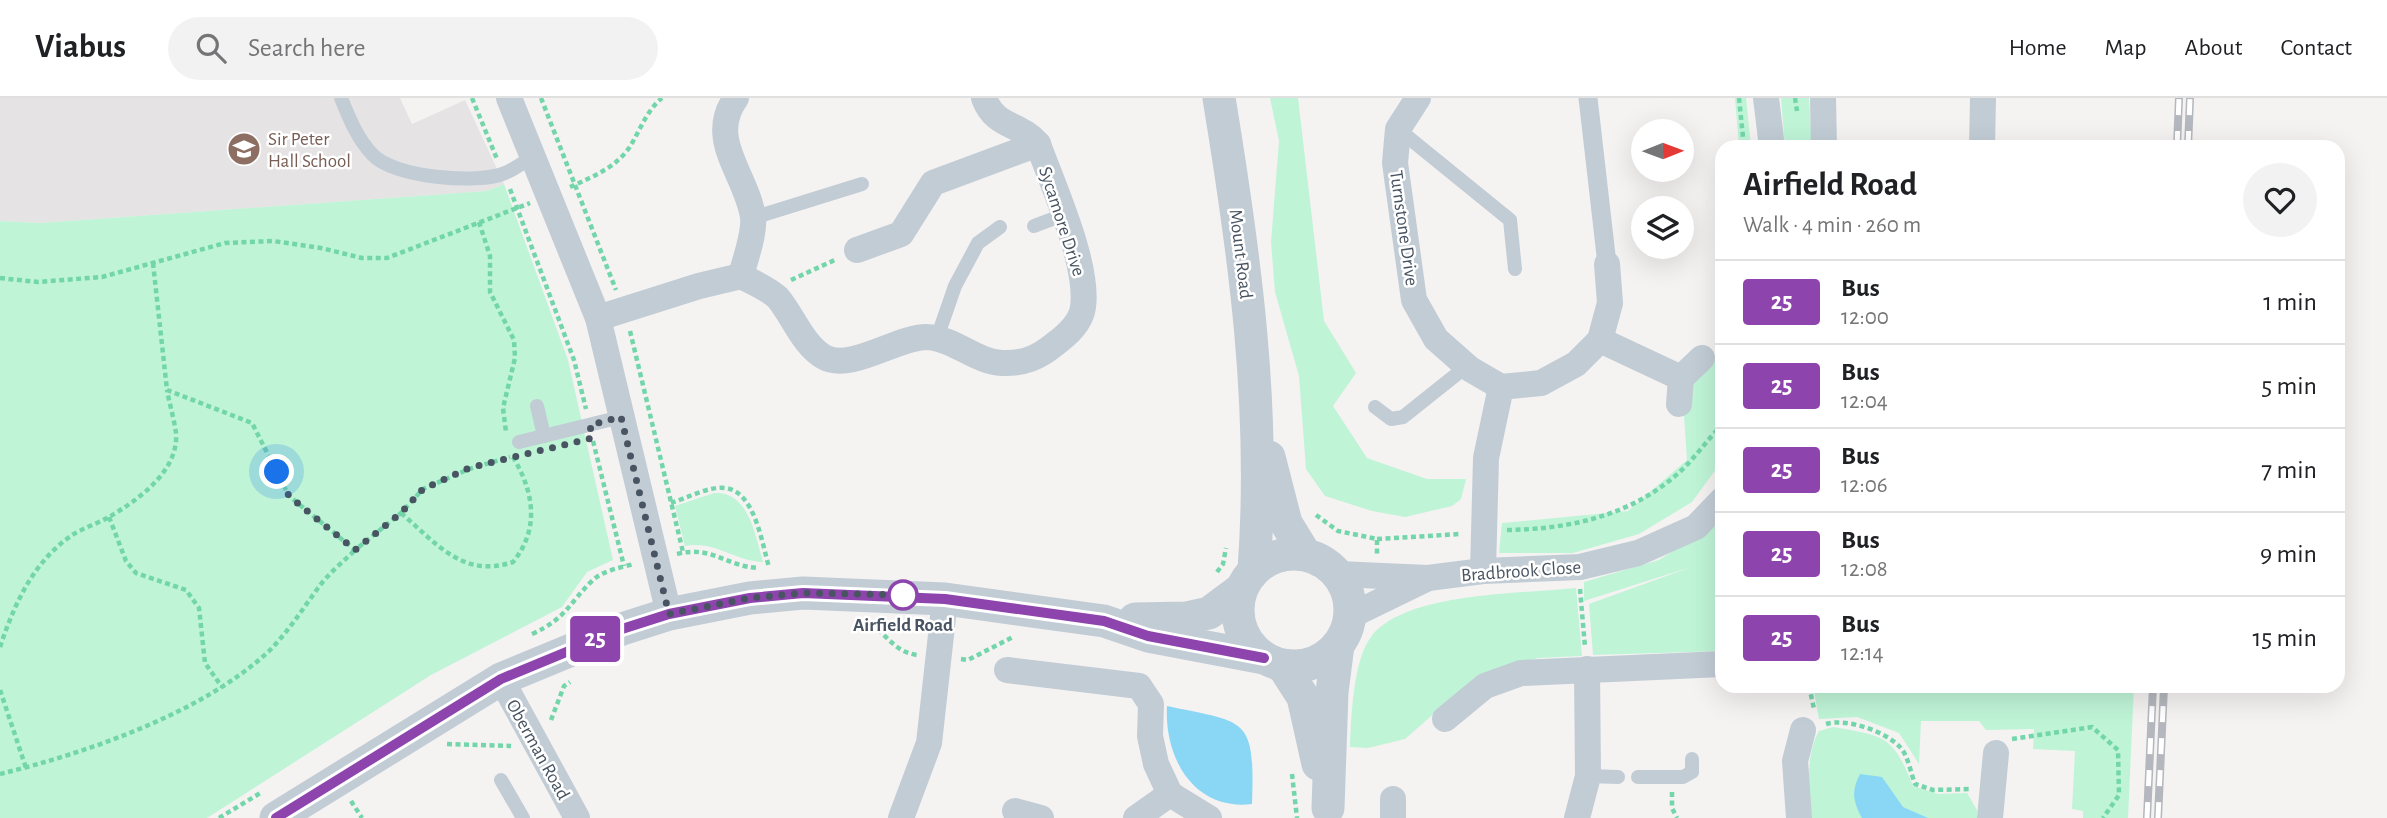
<!DOCTYPE html>
<html lang="en">
<head>
<meta charset="utf-8">
<style>
	:root { --surface:#fff; --page:#f2f2f2; --text:#202124; --muted:#757577; --line:#e0e0e0 }
	body { margin:0; font-family:"Alegreya Sans",sans-serif; background:var(--page); color:var(--text); height:100vh; display:flex; flex-direction:column; font-size:26px; white-space:nowrap }
	* { box-sizing:border-box; margin:0 }
	p { font-size:23px; color:var(--muted) }
	.icon { flex:none; width:38px; height:38px; fill:none; stroke:currentColor; stroke-width:2; stroke-linecap:round; stroke-linejoin:round }
	.map { position:relative; flex:1; overflow:hidden }
	.side { position:absolute; left:1715px; top:42px; width:630px; height:553px; display:flex; flex-direction:column; background:var(--surface); border-radius:21px; box-shadow:0 7px 28px #0002 }
	.side>* { flex:none }
	.badge { padding:0 14px; border-radius:5px; font-size:24px; line-height:46px }
	.needle { width:46px; rotate:89deg }
	.fabs { position:absolute; left:1631px; top:21px; display:grid; gap:14px }
	.fabs a { display:grid; place-items:center; width:63px; height:63px; border-radius:50%; background:var(--surface); box-shadow:0 7px 28px #0002; font-size:35px }
	.you { position:absolute; width:35px; height:35px; margin:-18px; border:5px solid #fff; border-radius:50%; background:#1a73e8; box-shadow:0 0 0 10px #1a73e833 }
	.map>.badge { position:absolute; translate:-50% -50%; box-shadow:0 0 0 4px #fff }
	.round { display:grid; place-items:center; flex:none; width:74px; height:74px; border-radius:37px; background:var(--page) }
	.summary { display:flex; align-items:center; justify-content:space-between; height:119px; padding:0 28px }
	h1 { font-size:33px; font-weight:700; line-height:52px }
	ul { padding:0; list-style:none }
	li { display:flex; align-items:center; gap:21px; height:84px; padding:0 28px; border-top:2px solid var(--line) }
	li div { flex:1 }
	li b { display:block; font-size:26px }
	li em { font-style:normal }
	li .badge { min-width:77px; font-weight:700; text-align:center }
	header { display:flex; align-items:center; gap:42px; box-sizing:border-box; height:98px; padding:0 35px; background:var(--surface); border-bottom:2px solid var(--line) }
	header strong { font-size:33px }
	nav { display:flex; gap:38px; margin-inline-start:auto; font-size:24px }
	.search { width:490px; height:63px; background:var(--page); display:flex; align-items:center; gap:18px; box-sizing:border-box; padding:0 24px; border-radius:38px; color:var(--muted); font-size:26px }
	.map>svg:first-child { display:block }
	.education { fill:#e6e3e4 }
	.green { fill:#bff4d7 }
	.water { fill:#89d7f4 }
	.lines { fill:none; stroke-linecap:round; stroke-linejoin:round }
	.path { stroke:#73d6ab; stroke-width:4.5; stroke-dasharray:5 3.5; stroke-linecap:butt }
	.service { stroke:#c2ccd5; stroke-width:14 }
	.pedestrian { stroke:#c2ccd5; stroke-width:19 }
	.minor { stroke:#c2ccd5; stroke-width:26 }
	.tertiary { stroke:#c2ccd5; stroke-width:33 }
	.rail-casing { stroke:#b4b7bd; stroke-width:8 }
	.rail { stroke:#fff; stroke-width:5; stroke-dasharray:16; stroke-linecap:butt }
	.line-casing { stroke:#fff; stroke-width:16 }
	.line { stroke:#8e44ad; stroke-width:10 }
	.walk { stroke:#485462; stroke-width:7; stroke-dasharray:0 12.6 }
	.stop-dot { fill:#fff; stroke:#8e44ad; stroke-width:3.5 }
	.labels { text-anchor:middle; stroke-width:5; stroke-linejoin:round; paint-order:stroke }
	.education-label { font-size:19px; fill:#785e54; stroke:#fff; text-anchor:start }
	.street-label { font-size:19px; fill:#485462; stroke:#fff }
	.stop-label { font-size:19px; font-weight:bold; fill:#485462; stroke:#fff }
</style>
</head>
<body>
<header>
<strong>Viabus</strong>
<div class="search"><svg class="icon" aria-label="search" viewBox="0 0 24 24"><circle cx="10" cy="10" r="6"/><path d="M15 15l6 6"/></svg>Search here</div>
<nav><a>Home</a><a>Map</a><a>About</a><a>Contact</a></nav>
</header>
<div class="map">
<svg width="2387" height="720" viewBox="0 0 2387 720">
	<rect width="100%" height="100%" fill="#f5f2f2"/>
	<polygon class="education" points="0,0 400,0 412,26 465,2 504,86 487,93 40,125 0,123"/>
	<g class="green">
		<polygon points="1270,0 1298,0 1324,223 1356,275 1333,308 1367,360 1427,381 1466,381 1461,401 1452,408 1405,419 1372,413 1325,398 1306,371 1299,278 1275,194 1271,144 1279,43"/>
		<polygon points="1735,0 1746,0 1751,49 1739,49"/>
		<polygon points="1781,0 1809,0 1812,49 1785,49"/>
		<polygon points="504,86 568,262 613,462 587,474 562,509 431,577 207,720 0,720 0,123 40,125 487,93"/>
		<polygon points="1722,256 1722,363 1692,404 1639,436 1573,455 1499,455 1502,425 1628,413 1687,362 1684,318 1688,285"/>
		<path d="M714 395C749 393 755 437 763 464 734 463 715 442 685 448L675 408Z"/>
		<polygon points="1722,422 1722,457 1719,460 1722,463 1722,553 1593,557 1589,506 1691,469 1584,503 1584,484 1659,462"/>
		<path d="M1576 490 1582 558 1538 560 1476 579 1405 641 1368 650 1350 649C1351 621 1353 562 1371 539 1404 494 1522 496 1576 490Z"/>
		<polygon points="1813,588 2134,588 2128,720 2083,720 2083,713 2072,711 2075,653 2033,651 2034,631 1986,632 1979,623 1921,623 1919,666 1899,635 1857,619 1819,621"/>
		<path d="M1833 629C1886 638 1893 638 1913 688L1938 696 1967 695 1977 712V720H1812C1807 695 1806 655 1819 633Z"/>
	</g>
	<g class="water">
		<path d="M1167 608C1247 625 1255 618 1252 706 1194 713 1164 660 1167 608Z"/>
		<path d="M1860 676 1882 679 1903 709 1928 720H1862C1853 703 1851 694 1860 676Z"/>
	</g>
	<g class="lines">
		<g class="path">
			<polyline points="472,0 497,61"/>
			<polyline points="541,0 616,192"/>
			<polyline points="1739,0 1744,49"/>
			<polyline points="1795,0 1797,13"/>
			<path d="M570 89C592 79 615 70 629 50 640 33 646 13 662 0"/>
			<polyline points="510,91 574,262 586,311"/>
			<polyline points="479,124 490,158 490,194 514,242 515,260 503,310 506,334"/>
			<polyline points="153,165 167,292 252,325 289,398 355,452 401,415 423,391 469,371 510,359"/>
			<polyline points="0,180 38,184 102,179 225,145 273,143 321,150 362,160 387,160 530,105"/>
			<polyline points="791,182 837,161"/>
			<polyline points="630,233 683,454"/>
			<polyline points="593,343 624,468"/>
			<path d="M671 405C687 400 709 388 725 390 755 393 762 446 769 469"/>
			<path d="M401 415C436 445 463 481 513 464 540 431 534 394 513 359"/>
			<polyline points="1316,417 1338,433 1377,441 1377,456"/>
			<polyline points="109,419 126,463 136,475 186,492 199,510 205,565 222,589"/>
			<path d="M1507 432C1568 431 1626 419 1674 379 1691 365 1704 346 1718 331L1722 322"/>
			<polyline points="1377,441 1460,436"/>
			<path d="M677 456C712 447 727 469 759 470"/>
			<polyline points="1217,474 1223,466 1226,450"/>
			<polyline points="1580,491 1585,549"/>
			<path d="M871 526C888 538 895 554 917 557"/>
			<path d="M532 536C567 520 568 506 593 482 602 473 622 469 634 466"/>
			<path d="M0 549C14 507 33 464 71 438 82 430 97 426 109 419 138 402 179 373 176 335 174 321 170 307 167 293"/>
			<polyline points="961,561 968,562 1013,539"/>
			<polyline points="1809,588 1814,611"/>
			<polyline points="0,592 26,670"/>
			<polyline points="551,622 564,588 570,584"/>
			<path d="M1826 626C1846 620 1885 633 1900 649 1908 657 1911 676 1915 686L1933 692 1970 691"/>
			<polyline points="2012,641 2092,629 2118,652 2119,697 2103,720"/>
			<polyline points="447,646 511,648"/>
			<path d="M0 676C86 655 203 615 269 553 288 534 302 512 318 490 328 476 343 464 355 452"/>
			<polyline points="1292,676 1297,720"/>
			<polyline points="1672,694 1672,710 1677,720"/>
			<polyline points="351,703 362,720"/>
			<polyline points="219,720 262,694"/>
		</g>
		<g class="service">
			<path d="M341 0C349 20 358 42 373 57 393 79 478 87 505 75 515 71 524 64 533 58"/>
			<polyline points="1398,31 1510,122 1515,171"/>
			<polyline points="753,120 862,86"/>
			<polyline points="1034,128 1063,117"/>
			<polyline points="937,240 955,188 978,145 1000,129"/>
			<polyline points="537,308 544,338"/>
			<polyline points="1375,309 1391,321 1403,319 1467,268"/>
			<polyline points="519,344 621,319"/>
			<polyline points="1588,678 1618,679"/>
			<polyline points="1638,679 1683,679 1692,674 1692,661"/>
			<polyline points="501,682 523,720"/>
		</g>
		<polyline class="pedestrian" points="1588,0 1607,166"/>
		<g class="minor">
			<polyline points="509,0 598,220 669,516"/>
			<path d="M736 0C706 41 747 77 753 119 755 136 745 161 741 178"/>
			<polyline points="1418,0 1398,31 1395,65 1414,202 1436,241 1470,271 1501,289 1541,285 1576,266 1600,242 1610,205 1607,166"/>
			<polyline points="1766,0 1772,49"/>
			<polyline points="1823,0 1824,49"/>
			<polyline points="1982,49 1983,0"/>
			<polyline points="857,152 901,136 933,85 1038,46"/>
			<path d="M598 220 699 188 741 178C752 184 769 191 778 200 793 218 803 247 824 259 850 274 898 239 926 239 954 240 976 264 1002 265 1023 266 1038 260 1055 246 1067 237 1081 225 1083 209 1089 166 1053 88 1038 46 1019 24 995 30 984 0"/>
			<polyline points="1600,242 1681,280"/>
			<polyline points="1679,306 1681,280 1702,260"/>
			<polyline points="1483,473 1486,360 1501,289"/>
			<polyline points="1338,476 1428,480 1483,473 1580,469 1638,455 1696,429 1722,402"/>
			<polyline points="1350,518 1426,481"/>
			<polyline points="1007,572 1139,588 1151,606 1150,638 1156,666 1170,696 1209,720"/>
			<polyline points="501,581 577,720"/>
			<polyline points="1445,621 1485,588 1521,575 1722,566"/>
			<polyline points="1393,701 1393,720"/>
			<polyline points="1015,713 1041,720"/>
			<polyline points="901,720 929,645 945,501"/>
			<polyline points="1136,720 1170,696"/>
			<polyline points="1577,720 1588,678 1587,571"/>
			<polyline points="1799,720 1795,663 1803,632"/>
			<polyline points="1990,720 1996,655"/>
		</g>
		<g class="tertiary">
			<path d="M1219 0C1245 158 1266 311 1254 472"/>
			<polyline points="1269,359 1286,425 1305,456"/>
			<circle cx="1294" cy="512" r="56"/>
			<polyline points="1135,521 1186,520 1209,515 1240,492"/>
			<polyline points="1283,568 1303,599 1318,666"/>
			<polyline points="1328,710 1332,594 1338,547"/>
			<polyline points="276,720 501,581 622,531 669,516 750,500 803,495 945,501 1104,523 1148,538 1264,560"/>
		</g>
		<defs>
			<g id="rail">
				<polyline points="2177,49 2179,0"/>
				<polyline points="2188,49 2190,0"/>
				<polyline points="2147,720 2153,588"/>
				<polyline points="2158,720 2164,588"/>
			</g>
		</defs>
		<use href="#rail" class="rail-casing"/>
		<use href="#rail" class="rail"/>
	</g>
	<g class="lines">
		<defs>
			<polyline id="line" points="276,720 501,581 622,531 669,516 750,500 803,495 945,501 1104,523 1148,538 1264,560"/>
		</defs>
		<use href="#line" class="line-casing"/>
		<use href="#line" class="line"/>
		<polyline class="walk" points="277,374 289,398 355,452 401,415 423,391 469,370 592,340 590,327 621,319 669,516 750,500 803,495 903,497"/>
	</g>
	<defs>
		<symbol id="school-disc" viewBox="-11 -11 22 22"><circle r="9.5" fill="#8d6e63" stroke="#fff"/><path d="M0-5L7-2L0 1L-7-2ZM-4 1L0 2.5L4 1V4Q0 6-4 4Z" fill="#fff"/></symbol>
	</defs>
	<g fill-rule="evenodd">
		<use href="#school-disc" x="225" y="32" width="38" height="38"/>
	</g>
	<circle class="stop-dot" cx="903" cy="497" r="14"/>
	<g class="labels">
		<g class="education-label">
			<text x="268" y="47">Sir Peter<tspan x="268" dy="22">Hall School</tspan></text>
		</g>
		<g class="street-label">
			<text transform="translate(1063 123) rotate(72)" y="7">Sycamore Drive</text>
			<text transform="translate(1405 130) rotate(82)" y="7">Turnstone Drive</text>
			<text transform="translate(1242 156) rotate(83)" y="7">Mount Road</text>
			<text transform="translate(1521 472) rotate(-4)" y="7">Bradbrook Close</text>
			<text transform="translate(539 651) rotate(61)" y="7">Oberman Road</text>
		</g>
		<g class="stop-label">
			<text x="903" y="533">Airfield Road</text>
		</g>
	</g>
</svg>
<div class="fabs">
<a><svg class="needle" viewBox="-14 -14 28 28"><path d="M0-13l5 13h-10z" fill="#e53935"/><path d="M0 13l5-13h-10z" fill="#757577"/></svg></a>
<a><svg class="icon" aria-label="layers" viewBox="0 0 24 24"><path d="M12 4l9 5-9 5-9-5zM3 14l9 5 9-5"/></svg></a>
</div>
<div class="you" style="left:277px;top:374px"></div>
<b class="badge" style="left:595px;top:541px;background:#8e44ad;color:#fff">25</b>
<section class="side">
<div class="summary"><div><h1>Airfield Road</h1><p>Walk · 4 min · 260 m</p></div><a class="round"><svg class="icon" aria-label="heart" viewBox="0 0 24 24"><path d="M12 20l-8-8c-3-5 5-10 8-4 3-6 11-1 8 4z"/></svg></a></div>
<ul>
<li><span class="badge" style="background:#8e44ad;color:#fff">25</span><div><b>Bus</b><p>12:00</p></div><em>1 min</em></li>
<li><span class="badge" style="background:#8e44ad;color:#fff">25</span><div><b>Bus</b><p>12:04</p></div><em>5 min</em></li>
<li><span class="badge" style="background:#8e44ad;color:#fff">25</span><div><b>Bus</b><p>12:06</p></div><em>7 min</em></li>
<li><span class="badge" style="background:#8e44ad;color:#fff">25</span><div><b>Bus</b><p>12:08</p></div><em>9 min</em></li>
<li><span class="badge" style="background:#8e44ad;color:#fff">25</span><div><b>Bus</b><p>12:14</p></div><em>15 min</em></li>
</ul>
</section>
</div>
</body>
</html>
